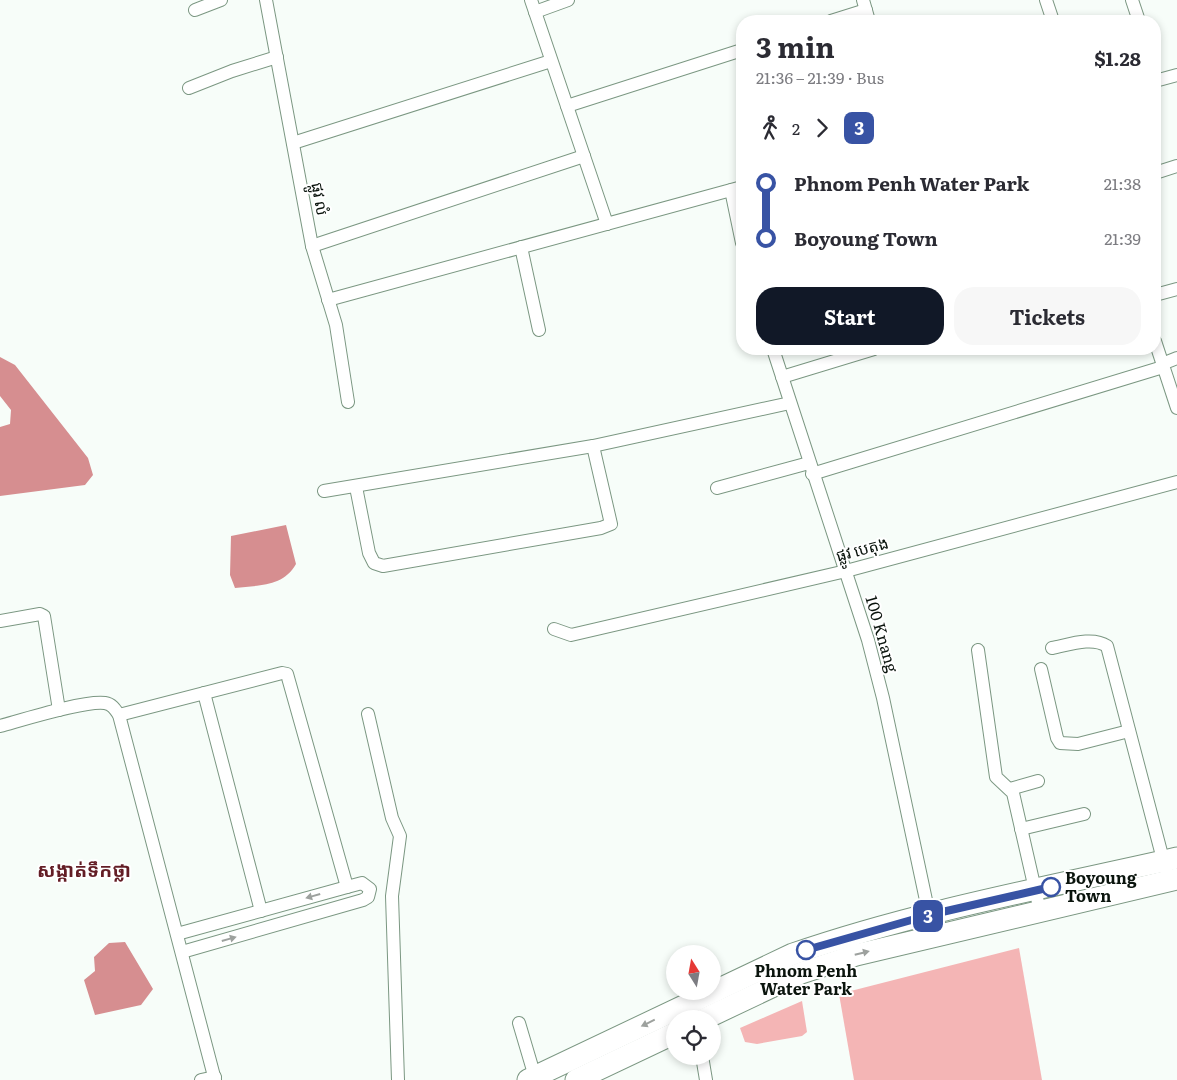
<!DOCTYPE html>
<html lang="en">
<head>
<meta charset="utf-8">
<style>
	:root { --surface:#fff; --page:#f7f7f7; --text:#2b2b33; --muted:#7c7c81; --accent:#111827 }
	body { margin:0; font-family:Literata,"Noto Sans Khmer",serif; background:var(--page); color:var(--text); height:100vh; display:flex; flex-direction:column; font-size:19px; white-space:nowrap }
	* { box-sizing:border-box; margin:0 }
	p { font-size:16px; color:var(--muted) }
	.icon { flex:none; width:28px; height:28px; fill:none; stroke:currentColor; stroke-width:2; stroke-linecap:round; stroke-linejoin:round }
	.map { position:relative; flex:1; overflow:hidden }
	.drawer { position:absolute; left:736px; top:15px; width:425px; height:340px; display:flex; flex-direction:column; background:var(--surface); border-radius:20px; box-shadow:0 2px 8px #0003 }
	.drawer>* { flex:none }
	.badge { padding:0 10px; border-radius:8px; font-size:18px; line-height:32px }
	.needle { width:32px; rotate:349deg }
	.controls { position:absolute; left:666px; top:945px; display:grid; gap:10px }
	.controls a { display:grid; place-items:center; width:55px; height:55px; border-radius:50%; background:var(--surface); box-shadow:0 2px 8px #0003; font-size:25px }
	.map>.badge { position:absolute; translate:-50% -50%; box-shadow:0 0 0 2px #fff }
	.legs { display:flex; align-items:center; gap:8px; height:55px; padding:0 20px; font-size:16px }
	.legs p { margin-inline-start:auto }
	.overview { display:flex; align-items:center; justify-content:space-between; height:85px; padding:0 20px }
	h1 { font-size:28px; font-weight:700; line-height:38px }
	.button { display:flex; gap:10px; margin-top:auto; padding:10px 20px }
	.button a { flex:1; height:58px; border-radius:20px; background:var(--accent); color:#fff; font-size:20px; font-weight:700; line-height:58px; text-align:center }
	.button a+a { background:var(--page); color:var(--text) }
	ul { padding:0 20px; list-style:none }
	li { display:flex; align-items:center; gap:18px; height:55px; font-size:19px }
	li i { display:grid; place-items:center; width:8px; height:100%; margin:0 6px; background:currentColor }
	li i::after { content:''; width:12px; height:12px; margin:-6px; border:4px solid; border-radius:50%; background:var(--surface) }
	li p { margin-inline-start:auto }
	li:first-child i { background:linear-gradient(#0000 50%,currentColor 0) }
	li:last-child i { background:linear-gradient(currentColor 50%,#0000 0) }
	.map>svg:first-child { display:block }
	.green { fill:#f4b5b5 }
	.water { fill:#d68e90 }
	.lines { fill:none; stroke-linecap:round; stroke-linejoin:round }
	.minor-casing { stroke:#7b9782; stroke-width:14 }
	.trunk-casing { stroke:#7b9782; stroke-width:23 }
	.minor { stroke:#fff; stroke-width:12 }
	.trunk { stroke:#fff; stroke-width:21 }
	.oneway { fill:#9da19e }
	.line-1-casing { stroke:#fff; stroke-width:11 }
	.line-1 { stroke:#3853a4; stroke-width:8 }
	.stop-1-dot { fill:#fff; stroke:#3853a4; stroke-width:2.5 }
	.labels { text-anchor:middle; stroke-width:4; stroke-linejoin:round; paint-order:stroke }
	.street-label { font-size:16px; fill:#0a140d; stroke:#fff }
	.stop-label { font-size:16px; font-weight:bold; fill:#0a140d; stroke:#fff; text-anchor:start }
	.quarter-label { font-size:19px; font-weight:bold; fill:#631d25; stroke:#fff }
</style>
</head>
<body>
<div class="map">
<svg width="1177" height="1080" viewBox="0 0 1177 1080">
	<rect width="100%" height="100%" fill="#f7fdf9"/>
	<g class="green">
		<polygon points="1019,948 1042,1080 854,1080 839,994"/>
		<polygon points="802,1001 807,1032 802,1036 757,1044 745,1042 740,1028"/>
	</g>
	<g class="water">
		<polygon points="0,357 15,365 88,458 93,475 85,485 0,496 0,427 10,424 11,410 0,396"/>
		<path d="M286 525 296 564C283 587 259 585 235 588L230 575 231 536Z"/>
		<polygon points="125,942 153,989 141,1005 95,1015 84,980 95,971 94,957 109,943"/>
	</g>
	<g class="lines">
		<defs>
			<g id="minor">
				<polyline points="266,0 312,246 336,325 348,402"/>
				<polyline points="531,0 607,224"/>
				<polyline points="863,0 869,21"/>
				<polyline points="1046,0 1053,21"/>
				<polyline points="1132,0 1139,21"/>
				<polyline points="195,10 221,0"/>
				<polyline points="535,12 568,0"/>
				<polyline points="831,21 866,10"/>
				<polyline points="1155,81 1177,75"/>
				<polyline points="189,88 232,71 277,57"/>
				<polyline points="567,106 742,50"/>
				<polyline points="293,143 551,61"/>
				<polyline points="1155,173 1177,166"/>
				<polyline points="731,190 742,243"/>
				<polyline points="312,246 584,156"/>
				<polyline points="521,247 539,330"/>
				<polyline points="1155,295 1177,289"/>
				<polyline points="328,300 742,187"/>
				<polyline points="1155,341 1177,408"/>
				<polyline points="773,349 868,640 883,698 930,919"/>
				<polyline points="1162,364 1177,358"/>
				<polyline points="782,377 874,349"/>
				<polyline points="812,474 1163,367"/>
				<polyline points="356,487 369,553 374,563 383,566 601,528 611,524 593,446"/>
				<polyline points="717,488 809,463"/>
				<polyline points="324,491 593,446 790,403"/>
				<polyline points="0,621 40,614 44,616 59,710"/>
				<polyline points="554,629 571,635 846,571 1177,482"/>
				<path d="M1052 648C1068 645 1092 636 1107 646L1165 867"/>
				<polyline points="978,650 996,777 1013,793 1040,911"/>
				<polyline points="1041,669 1057,738 1060,743 1078,744 1129,731"/>
				<polyline points="204,693 261,911"/>
				<polyline points="368,714 392,818 400,836 392,896 398,1080"/>
				<polyline points="119,715 282,673 287,674 347,887"/>
				<path d="M0 726C22 720 85 700 105 703 112 704 115 709 119 715L215 1080"/>
				<polyline points="1010,789 1038,781"/>
				<polyline points="1021,829 1084,814"/>
				<polyline points="177,934 347,887 362,883 370,889 368,897 363,900 182,952"/>
				<polyline points="519,1023 535,1077"/>
				<polyline points="702,1056 706,1080"/>
				<polyline points="201,1080 215,1077"/>
			</g>
			<g id="trunk">
				<polyline points="704,1019 801,973 856,955 1177,879"/>
				<path d="M528 1080 793 954C918 911 1049 887 1177 858"/>
				<polyline points="576,1080 675,1033"/>
			</g>
		</defs>
		<use href="#minor" class="minor-casing"/>
		<use href="#trunk" class="trunk-casing"/>
		<use href="#minor" class="minor"/>
		<use href="#trunk" class="trunk"/>
	</g>
	<defs><path id="oneway-solid" d="M-6-.8H1V-3.2L6.5 0L1 3.2V.8H-6Z" transform="scale(1.25)"/></defs>
	<g class="oneway">
		<use href="#oneway-solid" transform="translate(313 896) rotate(164)"/>
		<use href="#oneway-solid" transform="translate(229 939) rotate(-16)"/>
		<use href="#oneway-solid" transform="translate(862 953) rotate(-14)"/>
		<use href="#oneway-solid" transform="translate(648 1023) rotate(154)"/>
	</g>
	<g class="lines">
		<defs>
			<polyline id="line-1" points="806,950 929,915 1051,887"/>
		</defs>
		<use href="#line-1" class="line-1-casing"/>
		<use href="#line-1" class="line-1"/>
	</g>
	<g class="stop-1-dot">
		<circle cx="1051" cy="887" r="9"/>
		<circle cx="806" cy="950" r="9"/>
	</g>
	<g class="labels">
		<g class="street-label">
			<text transform="translate(320 199) rotate(80)" y="6">ផ្លូវ លំ</text>
			<text transform="translate(862 549) rotate(-15)" y="6">ផ្លូវ បេតុង</text>
			<text transform="translate(882 634) rotate(74)" y="6">100 Knang</text>
		</g>
		<g class="stop-label">
			<text x="1065" y="884">Boyoung<tspan x="1065" dy="18">Town</tspan></text>
			<text x="806" y="977" text-anchor="middle">Phnom Penh<tspan x="806" dy="18">Water Park</tspan></text>
		</g>
		<g class="quarter-label">
			<text x="84" y="877">សង្កាត់ទឹកថ្លា</text>
		</g>
	</g>
</svg>
<div class="controls">
<a><svg class="needle" viewBox="-14 -14 28 28"><path d="M0-13l5 13h-10z" fill="#e53935"/><path d="M0 13l5-13h-10z" fill="#7c7c81"/></svg></a>
<a><svg class="icon" aria-label="locate" viewBox="0 0 24 24"><circle cx="12" cy="12" r="6"/><path d="M12 2v4M12 18v4M2 12h4M18 12h4"/></svg></a>
</div>
<b class="badge" style="left:928px;top:916px;background:#3853a4;color:#fff">3</b>
<section class="drawer">
<div class="overview"><div><h1>3 min</h1><p>21:36 – 21:39 · Bus</p></div><b>$1.28</b></div>
<div class="legs"><svg class="icon" aria-label="walk" viewBox="0 0 24 24"><circle cx="13" cy="4" r="2"/><path d="M13 8l-2 6 4 7M11 14l-3 7M7 12l3-4h3l4 4"/></svg>2<svg class="icon" aria-label="forward" viewBox="0 0 24 24"><path d="M9 5l7 7-7 7"/></svg><b class="badge" style="background:#3853a4;color:#fff">3</b></div>
<ul>
<li><i style="color:#3853a4"></i><b>Phnom Penh Water Park</b><p>21:38</p></li>
<li><i style="color:#3853a4"></i><b>Boyoung Town</b><p>21:39</p></li>
</ul>
<div class="button"><a>Start</a><a>Tickets</a></div>
</section>
</div>
</body>
</html>
